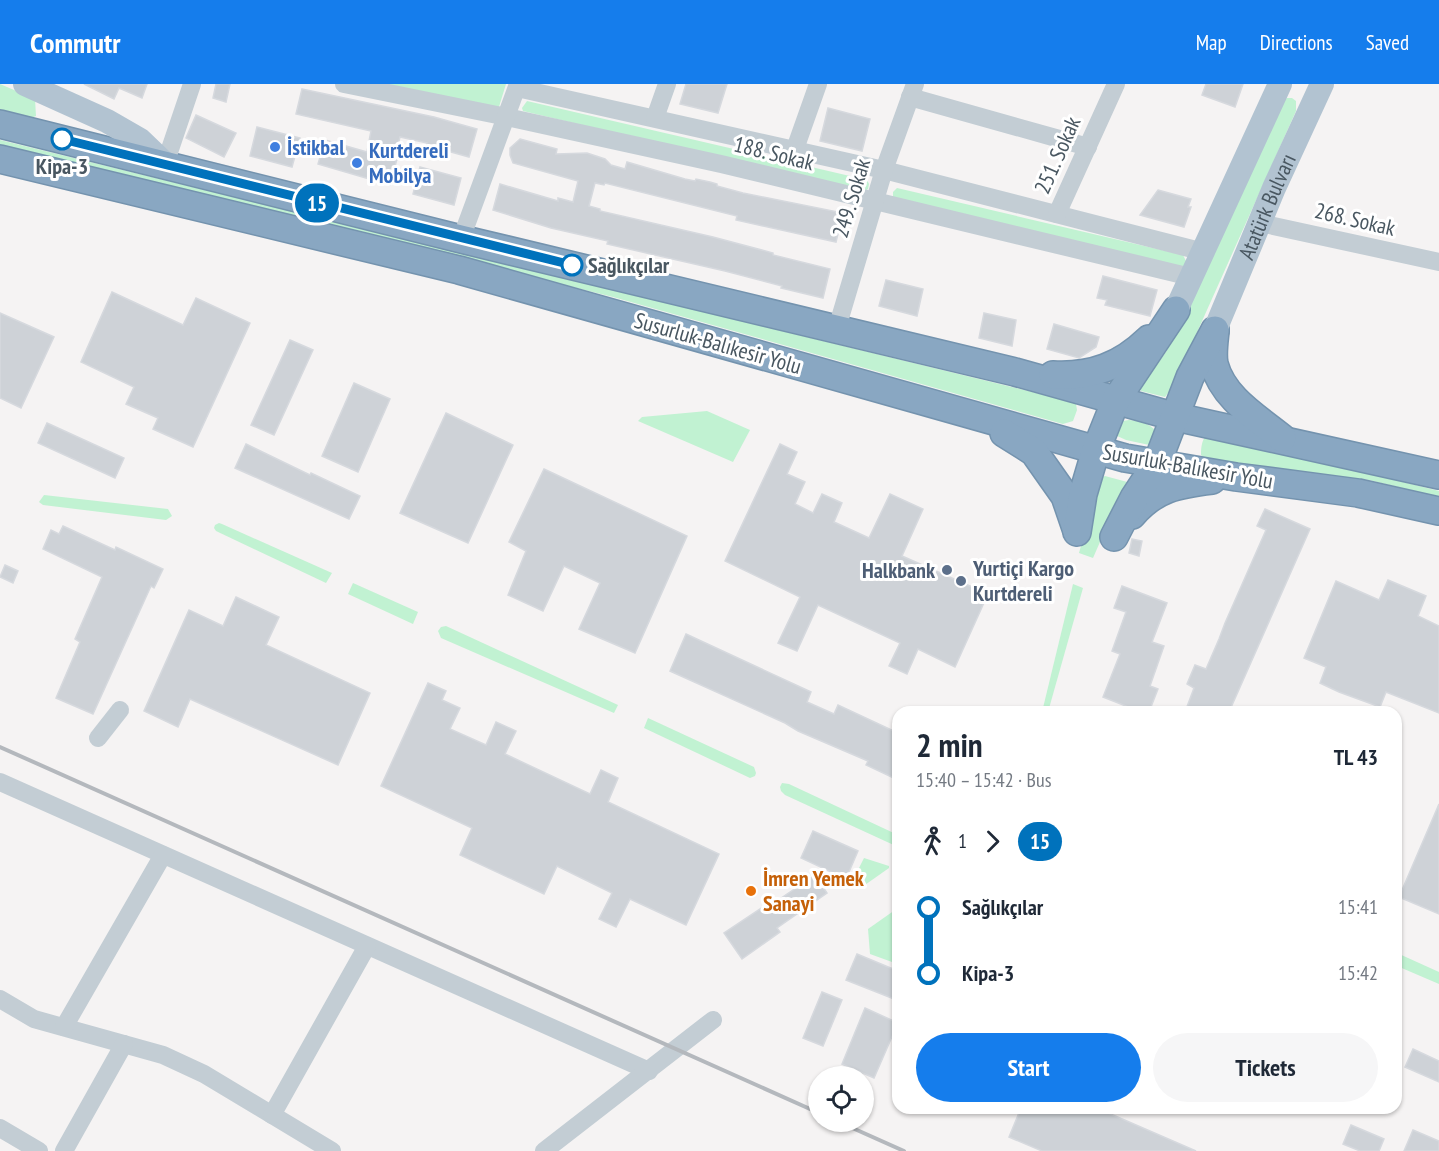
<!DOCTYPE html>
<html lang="en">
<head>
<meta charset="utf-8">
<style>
	:root { --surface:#fff; --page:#f6f6f7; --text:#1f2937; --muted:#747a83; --accent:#157dec }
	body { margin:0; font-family:"PT Sans Narrow",sans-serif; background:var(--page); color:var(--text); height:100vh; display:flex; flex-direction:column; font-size:22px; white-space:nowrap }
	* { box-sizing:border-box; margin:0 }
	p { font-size:20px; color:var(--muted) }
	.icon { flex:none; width:33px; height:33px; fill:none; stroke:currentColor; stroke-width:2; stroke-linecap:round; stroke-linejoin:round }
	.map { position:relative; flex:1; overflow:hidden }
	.sheet { position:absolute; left:892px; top:622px; width:510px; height:408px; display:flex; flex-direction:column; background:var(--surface); border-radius:18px; box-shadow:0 2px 4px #0004 }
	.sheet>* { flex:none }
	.badge { padding:0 12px; border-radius:20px; font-size:21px; line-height:39px }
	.buttons { position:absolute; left:808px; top:982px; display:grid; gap:12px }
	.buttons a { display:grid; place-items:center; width:66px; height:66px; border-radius:50%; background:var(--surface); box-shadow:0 2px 4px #0004; font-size:30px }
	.map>.badge { position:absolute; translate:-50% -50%; box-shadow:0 0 0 3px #fff }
	.legs { display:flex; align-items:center; gap:9px; height:66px; padding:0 24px; font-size:20px }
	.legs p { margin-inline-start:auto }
	.summary { display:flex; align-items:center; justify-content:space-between; height:102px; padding:0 24px }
	h1 { font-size:33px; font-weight:800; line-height:45px }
	.button { display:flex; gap:12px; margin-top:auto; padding:12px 24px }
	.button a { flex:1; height:69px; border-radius:36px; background:var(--accent); color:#fff; font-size:24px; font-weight:800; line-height:69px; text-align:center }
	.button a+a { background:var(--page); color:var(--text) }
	ul { padding:0 24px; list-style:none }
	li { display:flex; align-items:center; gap:21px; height:66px; font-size:22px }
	li i { display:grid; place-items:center; width:9px; height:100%; margin:0 8px; background:currentColor }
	li i::after { content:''; width:15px; height:15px; margin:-8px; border:4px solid; border-radius:50%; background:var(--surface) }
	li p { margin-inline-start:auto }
	li:first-child i { background:linear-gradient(#0000 50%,currentColor 0) }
	li:last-child i { background:linear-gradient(currentColor 50%,#0000 0) }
	header { display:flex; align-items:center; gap:36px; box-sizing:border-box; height:84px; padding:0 30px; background:var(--accent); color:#fff }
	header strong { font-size:28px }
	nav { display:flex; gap:33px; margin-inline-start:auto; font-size:21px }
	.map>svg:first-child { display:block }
	.green { fill:#c1f2d2 }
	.building { fill:#ced2d7; stroke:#d6d9de; stroke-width:1.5 }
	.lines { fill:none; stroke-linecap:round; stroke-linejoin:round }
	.highway-casing { stroke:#7493ae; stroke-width:30 }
	.minor { stroke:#c3cdd4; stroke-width:18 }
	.major { stroke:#b2c3d1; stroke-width:24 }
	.highway { stroke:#89a7c2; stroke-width:27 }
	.rail { stroke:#b4b8bd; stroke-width:4 }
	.line-1-casing { stroke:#fff; stroke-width:14 }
	.line-1 { stroke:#0072bc; stroke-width:9 }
	.stop-1-dot { fill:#fff; stroke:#0072bc; stroke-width:3 }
	.shop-dot { fill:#3f7fe0; stroke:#fff; stroke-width:2 }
	.service-dot { fill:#5c6f8a; stroke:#fff; stroke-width:2 }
	.food-dot { fill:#e8710a; stroke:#fff; stroke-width:2 }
	.labels { text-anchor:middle; stroke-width:6; stroke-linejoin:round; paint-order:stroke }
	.shop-label { font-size:22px; font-weight:bold; fill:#366cbe; stroke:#fff; text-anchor:start }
	.street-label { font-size:22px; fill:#495761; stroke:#fff }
	.stop-label { font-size:22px; font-weight:bold; fill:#495761; stroke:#fff }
	.service-label { font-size:22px; font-weight:bold; fill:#4e5e75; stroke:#fff; text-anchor:start }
	.food-label { font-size:22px; font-weight:bold; fill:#c56008; stroke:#fff; text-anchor:start }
</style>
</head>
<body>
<header>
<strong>Commutr</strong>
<nav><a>Map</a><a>Directions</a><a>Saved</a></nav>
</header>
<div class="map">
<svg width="1439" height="1067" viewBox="0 0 1439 1067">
	<rect width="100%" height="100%" fill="#f5f3f3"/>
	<g class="green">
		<polygon points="0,0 35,15 36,32 31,34 0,26"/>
		<polygon points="383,0 506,0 498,26"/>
		<polygon points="1287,14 1292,14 1296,17 1296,27 1173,302 1165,313 1141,307 1140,304 1166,268 1180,242 1282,17"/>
		<polygon points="527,17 867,96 869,100 868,105 863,108 523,27 522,24"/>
		<polygon points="0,56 1065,316 1076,320 1077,326 1073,337 1063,340 613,213 0,61"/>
		<polygon points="897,104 1183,171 1186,177 1184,182 1179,183 893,115 893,108"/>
		<polygon points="707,327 750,346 733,378 638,337 642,333"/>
		<path d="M1129 336C1141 337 1148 339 1156 347L1154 362 1126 356 1115 351 1117 341 1123 337Z"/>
		<path d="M1208 349 1439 407V413L1369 396 1205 375 1201 371C1201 362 1202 355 1208 349Z"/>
		<polygon points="1105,392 1131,399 1110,435 1093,474 1079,469 1100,394"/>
		<polygon points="44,411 168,425 172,432 166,436 43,421 39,418"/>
		<polygon points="219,439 222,440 332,489 326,499 216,447 214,444 215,441"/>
		<polygon points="353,499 418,528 413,540 348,510"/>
		<polygon points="1073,500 1083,504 1048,628 1042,628"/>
		<polygon points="446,542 618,621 614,629 441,554 438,547 441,543"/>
		<polygon points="648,634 754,683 756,689 755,692 750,694 644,644"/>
		<polygon points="782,699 789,700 898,751 898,763 785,711 781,707 780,703"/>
		<polygon points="864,774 889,782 889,784 862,803 858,803 853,796"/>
		<polygon points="895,826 897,857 892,878 870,870 868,845"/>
		<polygon points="1397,869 1439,888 1439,900 1397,882"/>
	</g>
	<g class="building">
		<polygon points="84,0 147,0 142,14 119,4 114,15"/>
		<polygon points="216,0 230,0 226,18 213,14"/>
		<polygon points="686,0 727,0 718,29 680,20"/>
		<polygon points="1206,0 1243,0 1235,23 1202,11"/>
		<polygon points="302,5 434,33 477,45 469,73 426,61 427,59 400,53 395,74 397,75 390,101 318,80 325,56 367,68 371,47 296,30"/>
		<polygon points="828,24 870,35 862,67 820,57"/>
		<polygon points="196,31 236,49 224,73 186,54"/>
		<polygon points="257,43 300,54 292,83 250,72"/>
		<polygon points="520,55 557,65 556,70 587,69 605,75 611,81 625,85 627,78 685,95 695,97 696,95 710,98 717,100 717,102 743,109 843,129 836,158 736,136 737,132 605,99 604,101 595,99 589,122 600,125 600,127 713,153 773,169 773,171 830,185 823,214 781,204 782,202 725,187 607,160 608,157 551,144 493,126 500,100 558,117 558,114 573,118 578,97 513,79 510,71 510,64"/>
		<polygon points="420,83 461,94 454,121 413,110"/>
		<polygon points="1158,106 1191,115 1188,123 1191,123 1184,143 1140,131"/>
		<polygon points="1103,192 1157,206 1150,232 1105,221 1107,216 1097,214"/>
		<polygon points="886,196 923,205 917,232 879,222"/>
		<polygon points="112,208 183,241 196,214 250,239 193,363 153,345 158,334 126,320 134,303 81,278"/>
		<polygon points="0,229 54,253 21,324 0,314"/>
		<polygon points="984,229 1016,236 1012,262 979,254"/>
		<polygon points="1054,240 1099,253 1096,263 1079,274 1047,265"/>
		<polygon points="290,256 313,266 274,351 251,341"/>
		<polygon points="354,299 390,315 358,388 322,372"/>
		<polygon points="446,329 513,361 468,459 400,429"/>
		<polygon points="47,339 124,374 115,394 38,359"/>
		<polygon points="246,360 310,391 311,389 360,412 349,435 235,384"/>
		<polygon points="780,360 797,368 787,390 805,398 795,420 813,429 822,410 842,419 834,438 869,454 890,410 923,425 902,472 988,510 955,583 918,565 907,590 889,582 900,559 818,521 797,567 778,559 800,513 725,477"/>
		<polygon points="544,385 687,452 635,569 579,545 600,499 564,482 543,527 508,511 526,467 509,458"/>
		<polygon points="1265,425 1310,445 1229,628 1185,628 1194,604 1187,600 1195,581 1206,585 1219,555 1225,539 1266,446 1257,442"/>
		<polygon points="63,442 115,466 116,463 163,485 154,504 151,502 93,630 56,614 80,558 75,555 102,493 43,465 51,446 59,450"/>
		<polygon points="1132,455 1142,457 1139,472 1129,469"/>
		<polygon points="5,481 18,487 13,499 0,493"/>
		<polygon points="1388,496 1426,512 1418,532 1439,542 1439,629 1386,608 1380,623 1339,608 1320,599 1326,583 1304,574 1336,497 1379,516"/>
		<polygon points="1122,502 1167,519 1152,558 1164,562 1150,602 1158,605 1149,628 1141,628 1103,613 1120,570 1112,567 1126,528 1114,524"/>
		<polygon points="236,513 279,533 266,561 370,609 338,681 190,615 178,643 144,627 189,526 223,542"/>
		<polygon points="686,550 811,608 807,618 834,630 838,621 898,649 898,696 866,681 868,677 798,647 785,639 670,587"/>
		<polygon points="428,599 446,607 442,616 460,624 450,645 486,661 496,638 516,647 505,670 590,710 601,686 618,694 608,718 719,770 686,841 630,815 616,843 599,835 612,809 557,782 544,810 460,771 472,744 381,702"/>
		<polygon points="1439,720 1439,830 1399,813"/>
		<polygon points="813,747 858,767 846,795 801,774"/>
		<polygon points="815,791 827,809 777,844 780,848 742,875 724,849 763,823 765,825"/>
		<polygon points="857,870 898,887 898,902 894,915 846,896"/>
		<polygon points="822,908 842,916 823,962 803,954"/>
		<polygon points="865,924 898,939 874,994 842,980"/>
		<polygon points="1413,965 1439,977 1439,998 1405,983"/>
		<polygon points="1021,1024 1097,1024 1196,1067 1042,1067 1009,1053"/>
		<polygon points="1351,1041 1384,1055 1379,1067 1360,1067 1343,1060"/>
		<polygon points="1413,1046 1439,1057 1439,1067 1404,1067"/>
	</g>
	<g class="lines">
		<defs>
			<g id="highway">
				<polyline points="0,40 461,155 1015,288 1176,333 1439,391"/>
				<polyline points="0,75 459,186 1125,374 1236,393 1358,409 1439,427"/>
				<path d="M1215 247C1214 257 1212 270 1214 280 1223 314 1256 333 1282 354"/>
				<path d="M1053 291C1092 293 1121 282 1149 255"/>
				<polyline points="1004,349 1034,368 1065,412 1076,444"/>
				<path d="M1132 431C1155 404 1178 400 1212 396"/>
				<polyline points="1077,448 1083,410 1096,366 1116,316 1176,226"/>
				<polyline points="1114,453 1134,414 1157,379 1190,293 1215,246"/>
			</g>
		</defs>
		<use href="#highway" class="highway-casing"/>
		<g class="minor">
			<polyline points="344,0 507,33 721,80 1191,193"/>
			<polyline points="517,4 884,86 1204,168"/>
			<polyline points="910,13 1088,63"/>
			<polyline points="655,34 667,0"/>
			<polyline points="795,65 818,0"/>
			<polyline points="165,80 192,0"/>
			<polyline points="1057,130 1116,0"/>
			<polyline points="1260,139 1439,178"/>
			<polyline points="461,155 518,0"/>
			<polyline points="837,244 884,86 915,0"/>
			<polyline points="98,654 120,626"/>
			<polyline points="0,698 649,987"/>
			<polyline points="0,915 34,935 163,971 204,990 332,1067"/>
			<polyline points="64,943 163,771"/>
			<polyline points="272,1031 367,862"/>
			<polyline points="0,1044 39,1067"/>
			<polyline points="64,1067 124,960"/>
			<polyline points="544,1067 713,936"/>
		</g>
		<g class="major">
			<polyline points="25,0 107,37 140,56 165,80"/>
			<polyline points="1176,226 1280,0"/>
			<path id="s1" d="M1215 246 1274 104 1322 0"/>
		</g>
		<use href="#highway" class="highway"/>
		<g class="rail">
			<polyline points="0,663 819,1029"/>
			<polyline points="839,1038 904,1067"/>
		</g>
	</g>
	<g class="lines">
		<defs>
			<polyline id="line-1" points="62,55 572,181"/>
		</defs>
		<use href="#line-1" class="line-1-casing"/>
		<use href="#line-1" class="line-1"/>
	</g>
	<g class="stop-1-dot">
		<circle cx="62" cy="55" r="10"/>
		<circle cx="572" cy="181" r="10"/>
	</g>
	<g class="shop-dot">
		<circle cx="275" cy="63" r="6"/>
		<circle cx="357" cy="79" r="6"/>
	</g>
	<g class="service-dot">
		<circle cx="947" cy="486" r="6"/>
		<circle cx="961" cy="497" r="6"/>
	</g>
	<circle class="food-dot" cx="751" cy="807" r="6"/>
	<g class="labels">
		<g class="shop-label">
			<text x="287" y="71">İstikbal</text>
			<text x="369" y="74">Kurtdereli<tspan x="369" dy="25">Mobilya</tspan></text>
		</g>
		<g class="street-label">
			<text transform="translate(774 69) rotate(14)" y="8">188. Sokak</text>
			<text transform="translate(1057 71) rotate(-66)" y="8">251. Sokak</text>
			<text transform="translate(851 114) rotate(-73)" y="8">249. Sokak</text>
			<text dy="8" stroke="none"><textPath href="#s1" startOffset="134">Atatürk Bulvarı</textPath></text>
			<text transform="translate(1355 135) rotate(13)" y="8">268. Sokak</text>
			<text transform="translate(718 259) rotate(16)" y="8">Susurluk-Balıkesir Yolu</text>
			<text transform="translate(1188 382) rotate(10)" y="8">Susurluk-Balıkesir Yolu</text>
		</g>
		<g class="stop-label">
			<text x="62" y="90">Kipa-3</text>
			<text x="588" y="189" text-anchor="start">Sağlıkçılar</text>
		</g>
		<g class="service-label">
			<text x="973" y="492">Yurtiçi Kargo<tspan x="973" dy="25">Kurtdereli</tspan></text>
			<text x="935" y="494" text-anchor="end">Halkbank</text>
		</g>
		<g class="food-label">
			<text x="763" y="802">İmren Yemek<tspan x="763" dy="25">Sanayi</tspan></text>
		</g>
	</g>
</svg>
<div class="buttons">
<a><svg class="icon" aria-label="locate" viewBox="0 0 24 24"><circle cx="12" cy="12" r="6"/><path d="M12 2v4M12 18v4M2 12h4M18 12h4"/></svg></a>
</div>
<b class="badge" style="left:317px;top:119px;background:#0072bc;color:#fff">15</b>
<section class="sheet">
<div class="summary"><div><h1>2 min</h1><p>15:40 – 15:42 · Bus</p></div><b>TL 43</b></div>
<div class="legs"><svg class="icon" aria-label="walk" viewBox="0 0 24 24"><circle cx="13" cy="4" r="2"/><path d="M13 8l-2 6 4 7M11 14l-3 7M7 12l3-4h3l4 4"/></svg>1<svg class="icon" aria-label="forward" viewBox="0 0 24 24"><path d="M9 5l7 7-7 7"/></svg><b class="badge" style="background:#0072bc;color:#fff">15</b></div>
<ul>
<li><i style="color:#0072bc"></i><b>Sağlıkçılar</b><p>15:41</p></li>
<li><i style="color:#0072bc"></i><b>Kipa-3</b><p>15:42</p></li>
</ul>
<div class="button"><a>Start</a><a>Tickets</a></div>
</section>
</div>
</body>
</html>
